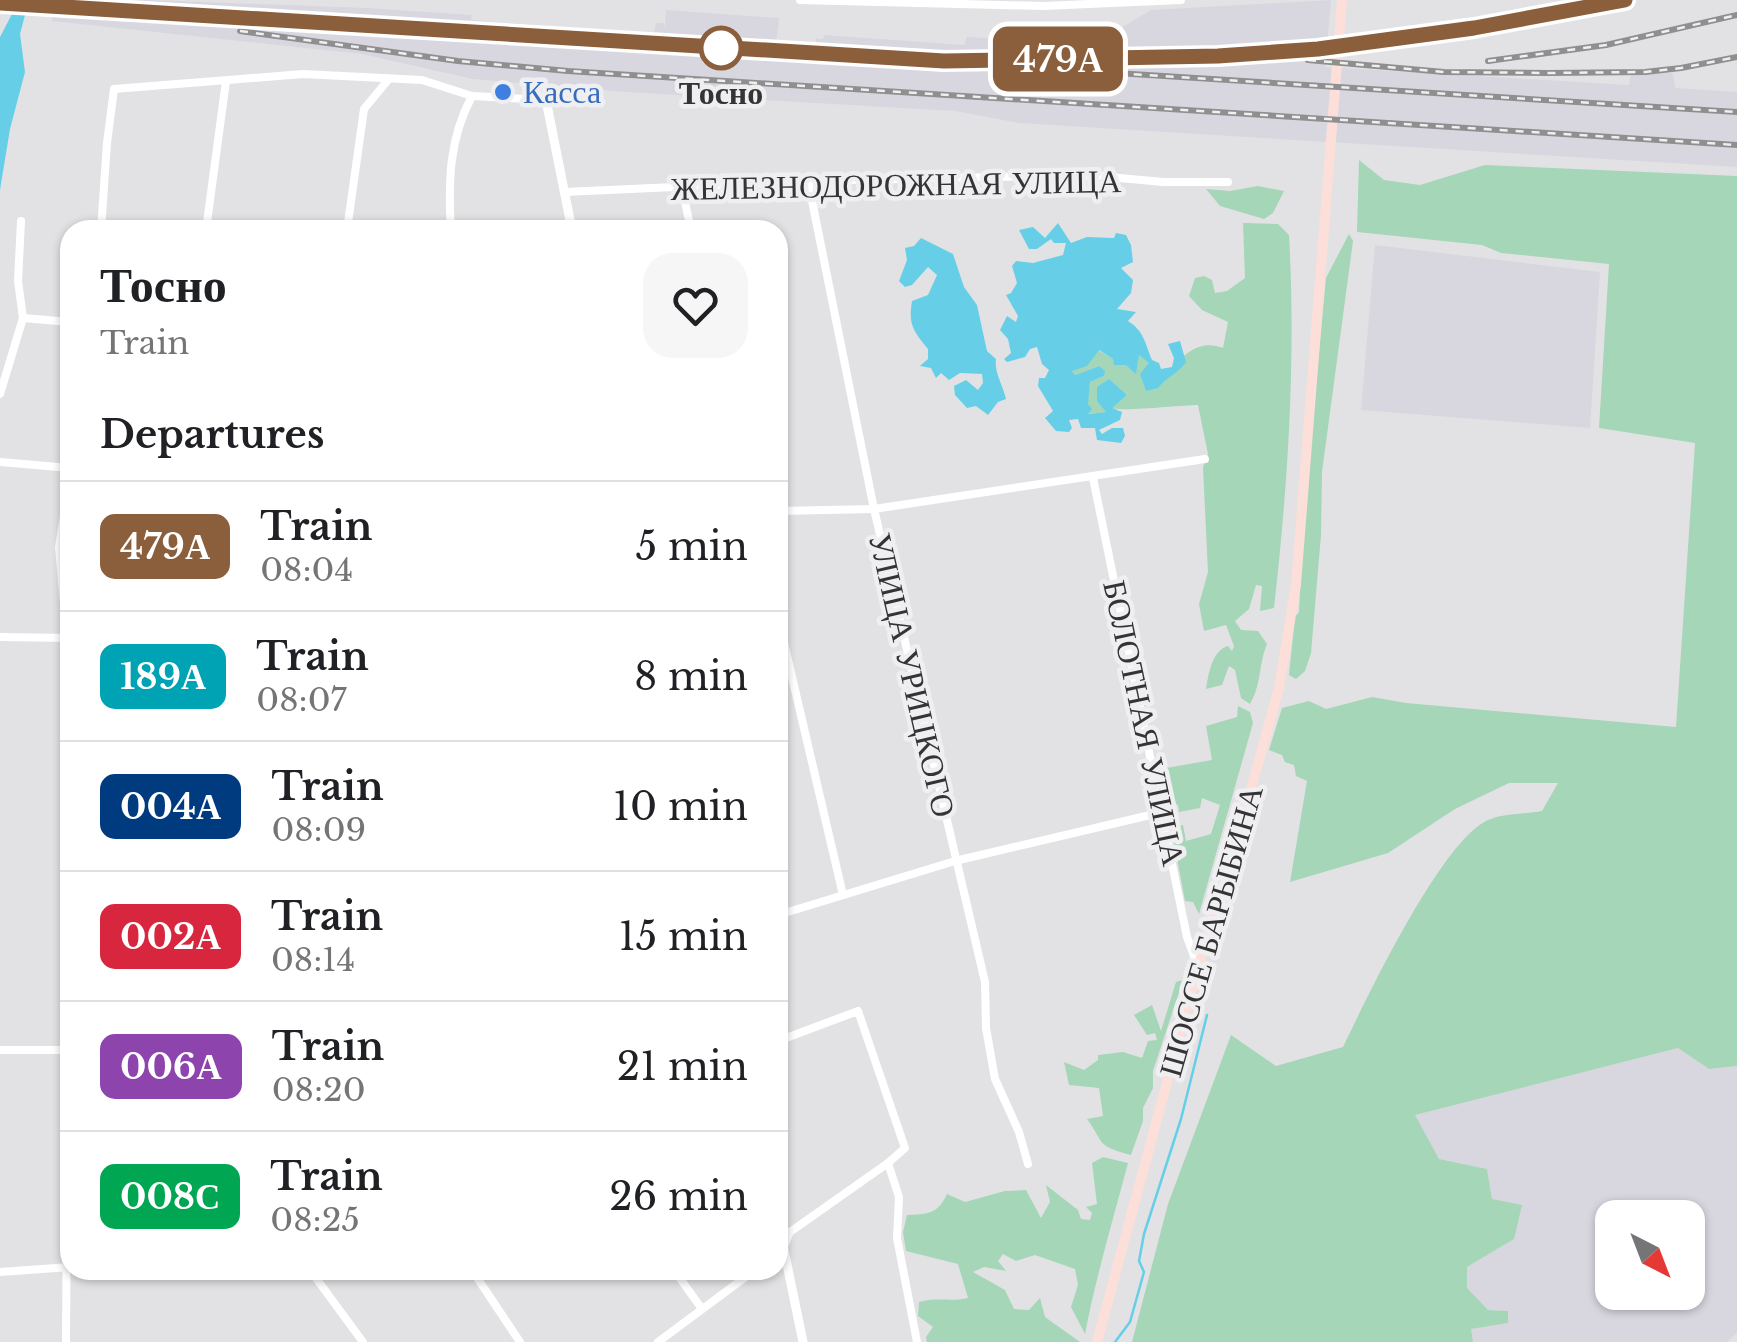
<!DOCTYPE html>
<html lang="en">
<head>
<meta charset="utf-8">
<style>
	:root { --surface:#fff; --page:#f6f6f6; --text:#202124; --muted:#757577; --line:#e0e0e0 }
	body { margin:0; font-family:"Libre Baskerville",serif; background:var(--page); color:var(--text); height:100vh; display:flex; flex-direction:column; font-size:38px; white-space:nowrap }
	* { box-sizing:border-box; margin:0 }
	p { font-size:32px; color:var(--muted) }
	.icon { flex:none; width:55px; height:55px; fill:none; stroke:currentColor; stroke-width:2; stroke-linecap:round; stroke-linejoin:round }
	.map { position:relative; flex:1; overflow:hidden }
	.side { position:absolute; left:60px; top:220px; width:728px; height:1060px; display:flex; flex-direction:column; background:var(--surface); border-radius:30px; box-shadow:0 2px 8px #0004 }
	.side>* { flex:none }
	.badge { padding:0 20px; border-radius:15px; font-size:35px; line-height:65px }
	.needle { width:65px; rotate:138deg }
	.fabs { position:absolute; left:1595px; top:1200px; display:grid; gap:20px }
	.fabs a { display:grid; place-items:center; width:110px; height:110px; border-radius:20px; background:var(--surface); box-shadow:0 2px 8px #0004; font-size:50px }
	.map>.badge { position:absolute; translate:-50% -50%; box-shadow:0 0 0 5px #fff }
	h2 { padding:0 40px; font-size:38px; line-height:90px }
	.round { display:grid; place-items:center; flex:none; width:105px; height:105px; border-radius:30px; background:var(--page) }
	.overview { display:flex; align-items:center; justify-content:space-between; height:170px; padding:0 40px }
	h1 { font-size:48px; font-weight:700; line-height:75px }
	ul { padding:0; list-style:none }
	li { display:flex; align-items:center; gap:30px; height:130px; padding:0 40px; border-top:2px solid var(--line) }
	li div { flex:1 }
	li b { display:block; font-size:38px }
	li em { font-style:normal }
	li .badge { min-width:110px; font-weight:700; text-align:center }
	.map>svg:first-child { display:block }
	.built { fill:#d8d7e0; fill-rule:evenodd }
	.green { fill:#a5d6b7 }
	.water { fill:#66cfe7 }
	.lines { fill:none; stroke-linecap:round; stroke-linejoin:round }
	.stream { stroke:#66cfe7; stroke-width:2.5 }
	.minor { stroke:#fff; stroke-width:8 }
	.tertiary { stroke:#fff; stroke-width:9 }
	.secondary { stroke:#fbdfd8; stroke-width:10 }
	.rail-casing { stroke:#8f8f90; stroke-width:6 }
	.rail { stroke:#efeff1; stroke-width:2.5; stroke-dasharray:8; stroke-linecap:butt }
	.line-casing { stroke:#fff; stroke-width:22 }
	.line { stroke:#8b5e3c; stroke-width:15 }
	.stop-dot { fill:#fff; stroke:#8b5e3c; stroke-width:5 }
	.shop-dot { fill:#3f7fe0; stroke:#efeff1; stroke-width:4 }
	.labels { text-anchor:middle; stroke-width:9; stroke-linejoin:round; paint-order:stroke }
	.shop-label { font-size:32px; fill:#366cbe; stroke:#efeff1; text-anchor:start }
	.stop-label { font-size:32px; font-weight:bold; fill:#343435; stroke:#efeff1 }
	.street-label { font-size:32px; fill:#343435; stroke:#efeff1 }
</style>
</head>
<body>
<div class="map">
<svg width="1737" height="1342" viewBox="0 0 1737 1342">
	<rect width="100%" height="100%" fill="#e2e2e4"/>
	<g class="built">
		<polygon points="52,0 150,0 367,8 472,15 471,20 654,34 656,23 663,23 665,27 666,10 779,18 776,43 816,45 816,38 823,39 824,35 964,45 967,37 1094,44 1151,10 1331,0 1325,67 1629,85 1631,73 1673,73 1675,88 1737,92 1737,167 1019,123 955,111 625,92 473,79 362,54 52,21"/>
		<polygon points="1375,245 1600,272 1590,428 1361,410"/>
		<path d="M1678 1048 1709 1069 1737 1066V1333L1727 1342H1473L1470 1329 1507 1323V1311L1488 1310 1466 1288 1467 1267 1514 1239 1492 1199 1487 1169 1439 1159 1414 1115ZM1612 1218H1688V1292H1612Z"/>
	</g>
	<g class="green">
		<path d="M1359 160 1384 180 1420 185 1485 165 1737 176V1066L1709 1069 1678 1048 1415 1115 1439 1159 1487 1169 1492 1199 1522 1205 1514 1239 1467 1267V1288L1488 1310 1508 1311V1323L1471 1329 1473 1342H1132L1168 1204 1231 1035 1276 1066 1343 1047C1367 998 1441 841 1488 820 1503 813 1526 814 1542 811L1558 783H1509L1455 809 1388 853 1290 882 1307 781 1296 776 1294 765 1285 762 1282 755 1269 750 1282 708 1309 701 1326 709 1372 697 1406 703 1676 727 1695 443 1599 428 1609 264 1501 253 1482 245 1357 232Z"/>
		<polygon points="1258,186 1284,191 1273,213 1264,219 1220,206 1206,189 1230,191"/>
		<path d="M1243 223 1278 224 1289 235C1296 360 1288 484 1274 608L1260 611 1262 586 1256 585 1249 609 1235 621 1241 630 1258 631 1267 644C1258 666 1262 683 1250 704L1241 698 1235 670 1229 666 1222 685 1206 689C1209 672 1212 651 1228 646L1232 651 1234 646 1226 625 1204 631 1199 604 1208 572 1203 467 1208 454 1198 405C1181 405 1122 412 1111 408L1127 395 1109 380 1107 412 1086 414 1090 382 1104 376 1099 366 1075 375 1072 371 1098 350 1113 359 1138 354 1150 363 1143 381 1146 390C1172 375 1188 334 1223 348L1228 322 1202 310 1189 296 1195 278 1204 276 1212 280 1215 293 1227 291 1245 278Z"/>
		<polygon points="1349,234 1353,241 1322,472 1321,535 1311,653 1305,671 1296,679 1289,675 1295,617 1299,612 1304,514 1326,278"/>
		<polygon points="1238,706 1250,712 1253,723 1199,914 1193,902 1185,901 1171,827 1183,825 1186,841 1211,834 1220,805 1202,798 1200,808 1179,812 1178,805 1171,801 1166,768 1212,760 1206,726 1237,717"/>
		<path d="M1183 980 1153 1071V1088L1143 1108V1121L1131 1155C1095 1145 1106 1145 1087 1119L1103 1116 1099 1088 1069 1085 1064 1062 1084 1070 1098 1060V1055L1123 1052 1142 1058 1148 1041 1157 1040 1155 1033 1147 1035 1134 1015 1152 1005 1161 1031 1176 982Z"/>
		<path d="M1103 1157 1128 1163C1113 1220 1096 1276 1085 1334L1071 1307 1078 1285 1075 1269 1035 1255 1016 1261 1003 1254 998 1261 1006 1271 984 1267 973 1272 1005 1290 1014 1309 1029 1310 1040 1298 1045 1317 1080 1342H927L926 1337 933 1327 918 1316 919 1302C936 1297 952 1302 968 1298L958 1264 906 1251 903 1232 907 1215C928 1214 938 1214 947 1194L965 1202 1005 1191 1026 1190 1041 1218 1050 1202 1046 1185 1078 1210 1081 1219 1090 1220 1092 1213 1086 1207 1097 1204 1092 1163Z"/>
	</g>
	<g class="water">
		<polygon points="14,0 29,0 20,34 25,72 10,129 0,190 0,37 12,14"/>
		<path d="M1058 223 1071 243 1087 237 1114 238 1116 233 1126 235 1131 245 1133 262 1121 268 1133 280 1131 293 1117 309 1136 312 1128 321C1144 331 1145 343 1152 360L1159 363 1161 369 1172 367 1174 358 1168 344 1180 341 1186 362C1178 374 1166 377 1158 388L1146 391 1140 374 1149 363 1139 355 1136 374 1126 365H1114L1113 359 1099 350 1087 366 1072 371 1075 375 1099 366 1105 371 1104 376 1090 382 1088 404 1092 409 1088 414 1106 412 1097 401V387L1109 379 1127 395 1112 408 1122 412 1120 420 1099 430 1102 434 1112 428H1123L1125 436 1121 443 1097 440 1095 428H1081L1078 419 1069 420 1072 428 1069 432 1056 431 1045 418 1053 411 1038 386 1039 378H1045L1049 370 1042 364 1037 347 1030 349 1025 357 1007 362 1004 359 1011 353 1008 339 1000 330 1007 316 1016 322 1018 316 1006 295 1011 293 1017 283 1012 266 1016 261 1033 263 1063 255 1066 243H1054L1051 239 1037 249H1029L1019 230 1033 227 1045 238Z"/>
		<path d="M921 238 953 254 964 287 977 305 987 351 996 359C994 373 1003 385 1006 399L998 402 988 415 976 406 967 408 955 395 954 386 966 380 978 390 983 383 982 374 960 373 949 380 941 373 936 378 931 368 920 366 928 359V349C913 331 908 324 912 301L928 295 937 275 928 267 912 285 905 287 899 281 907 260 905 248 914 246Z"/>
	</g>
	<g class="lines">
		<polyline class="stream" points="1115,1342 1130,1322 1144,1272 1139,1261 1144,1234 1181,1119 1207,1015"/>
		<g class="minor">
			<polyline points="800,0 1043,6 1181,0"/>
			<polyline points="808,181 874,509 985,982 986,1028 995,1079 1019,1132 1028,1164"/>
			<polyline points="682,188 691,230"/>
			<polyline points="564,192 808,181 1087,175 1163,182 1228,182"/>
			<polyline points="101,230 107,143 114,89 303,74 422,80 472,96 546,100"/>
			<polyline points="206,230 226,81"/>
			<polyline points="347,230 364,109 388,80"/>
			<path d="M451 230C448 182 449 139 472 96"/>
			<polyline points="23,318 70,322"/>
			<polyline points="0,394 23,318 18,281 21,221"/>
			<polyline points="0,462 70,468"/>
			<polyline points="1093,478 1187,937 1198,967"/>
			<polyline points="778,511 874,509 1205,459"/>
			<polyline points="778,617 843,895"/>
			<polyline points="0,637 70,638"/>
			<polyline points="778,915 955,861 1163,812"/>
			<polyline points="778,1041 858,1011 905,1148 888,1163 790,1232 783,1249 778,1253"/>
			<polyline points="0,1050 70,1050"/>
			<polyline points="888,1163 899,1197 897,1238 917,1342"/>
			<polyline points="310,1270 363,1342"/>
			<polyline points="472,1270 520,1342"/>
			<polyline points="674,1270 702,1309"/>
			<polyline points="0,1272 70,1267"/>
			<polyline points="66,1342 70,727 67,638 59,547 70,479"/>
			<polyline points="658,1342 755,1270"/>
		</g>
		<g class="tertiary">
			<polyline points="546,100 572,230"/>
			<polyline points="778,1221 803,1342"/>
		</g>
		<polyline class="secondary" points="1097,1342 1198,967 1228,872 1279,688 1296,584 1342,0"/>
		<defs>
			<g id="rail">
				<polyline points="0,3 1737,112"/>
				<polyline points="240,31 458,61 568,71 1737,145"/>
				<path d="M1084 58C1130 56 1177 59 1223 56 1358 48 1493 30 1625 0"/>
				<polyline points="1308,60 1444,72 1549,73 1645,72 1681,68 1737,57"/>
				<polyline points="1488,61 1606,45 1737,15"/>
			</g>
		</defs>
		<use href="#rail" class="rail-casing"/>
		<use href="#rail" class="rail"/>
	</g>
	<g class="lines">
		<defs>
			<polyline id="line" points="0,3 944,61 1218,56 1318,49 1474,28 1625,0"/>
		</defs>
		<use href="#line" class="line-casing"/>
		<use href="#line" class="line"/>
	</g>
	<circle class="stop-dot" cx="721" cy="48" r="20"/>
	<circle class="shop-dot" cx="503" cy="92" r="10"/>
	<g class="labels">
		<g class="shop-label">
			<text x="523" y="103">Касса</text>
		</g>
		<g class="stop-label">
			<text x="721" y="104">Тосно</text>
		</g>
		<g class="street-label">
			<text transform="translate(896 185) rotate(-1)" y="11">ЖЕЛЕЗНОДОРОЖНАЯ УЛИЦА</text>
			<text transform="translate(912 675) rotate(77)" y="11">УЛИЦА УРИЦКОГО</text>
			<text transform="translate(1144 723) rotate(78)" y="11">БОЛОТНАЯ УЛИЦА</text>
			<text transform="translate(1211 931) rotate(-74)" y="11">ШОССЕ БАРЫБИНА</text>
		</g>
	</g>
</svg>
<div class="fabs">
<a><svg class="needle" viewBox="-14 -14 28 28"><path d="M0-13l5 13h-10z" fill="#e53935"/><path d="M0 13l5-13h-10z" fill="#757577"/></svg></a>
</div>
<b class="badge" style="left:1058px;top:59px;background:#8b5e3c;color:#fff">479А</b>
<section class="side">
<div class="overview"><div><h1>Тосно</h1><p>Train</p></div><a class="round"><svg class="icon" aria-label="heart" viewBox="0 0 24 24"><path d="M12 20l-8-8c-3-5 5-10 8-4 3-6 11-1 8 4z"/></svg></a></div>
<h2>Departures</h2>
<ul>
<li><span class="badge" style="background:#8b5e3c;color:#fff">479А</span><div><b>Train</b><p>08:04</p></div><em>5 min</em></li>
<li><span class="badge" style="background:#00a3b4;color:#fff">189А</span><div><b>Train</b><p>08:07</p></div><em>8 min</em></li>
<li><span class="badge" style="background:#003b80;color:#fff">004А</span><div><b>Train</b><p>08:09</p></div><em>10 min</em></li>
<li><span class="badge" style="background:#d7263d;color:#fff">002А</span><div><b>Train</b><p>08:14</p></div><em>15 min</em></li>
<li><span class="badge" style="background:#8e44ad;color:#fff">006А</span><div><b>Train</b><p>08:20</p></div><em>21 min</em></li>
<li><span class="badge" style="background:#00a651;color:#fff">008С</span><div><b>Train</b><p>08:25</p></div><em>26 min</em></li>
</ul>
</section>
</div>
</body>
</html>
